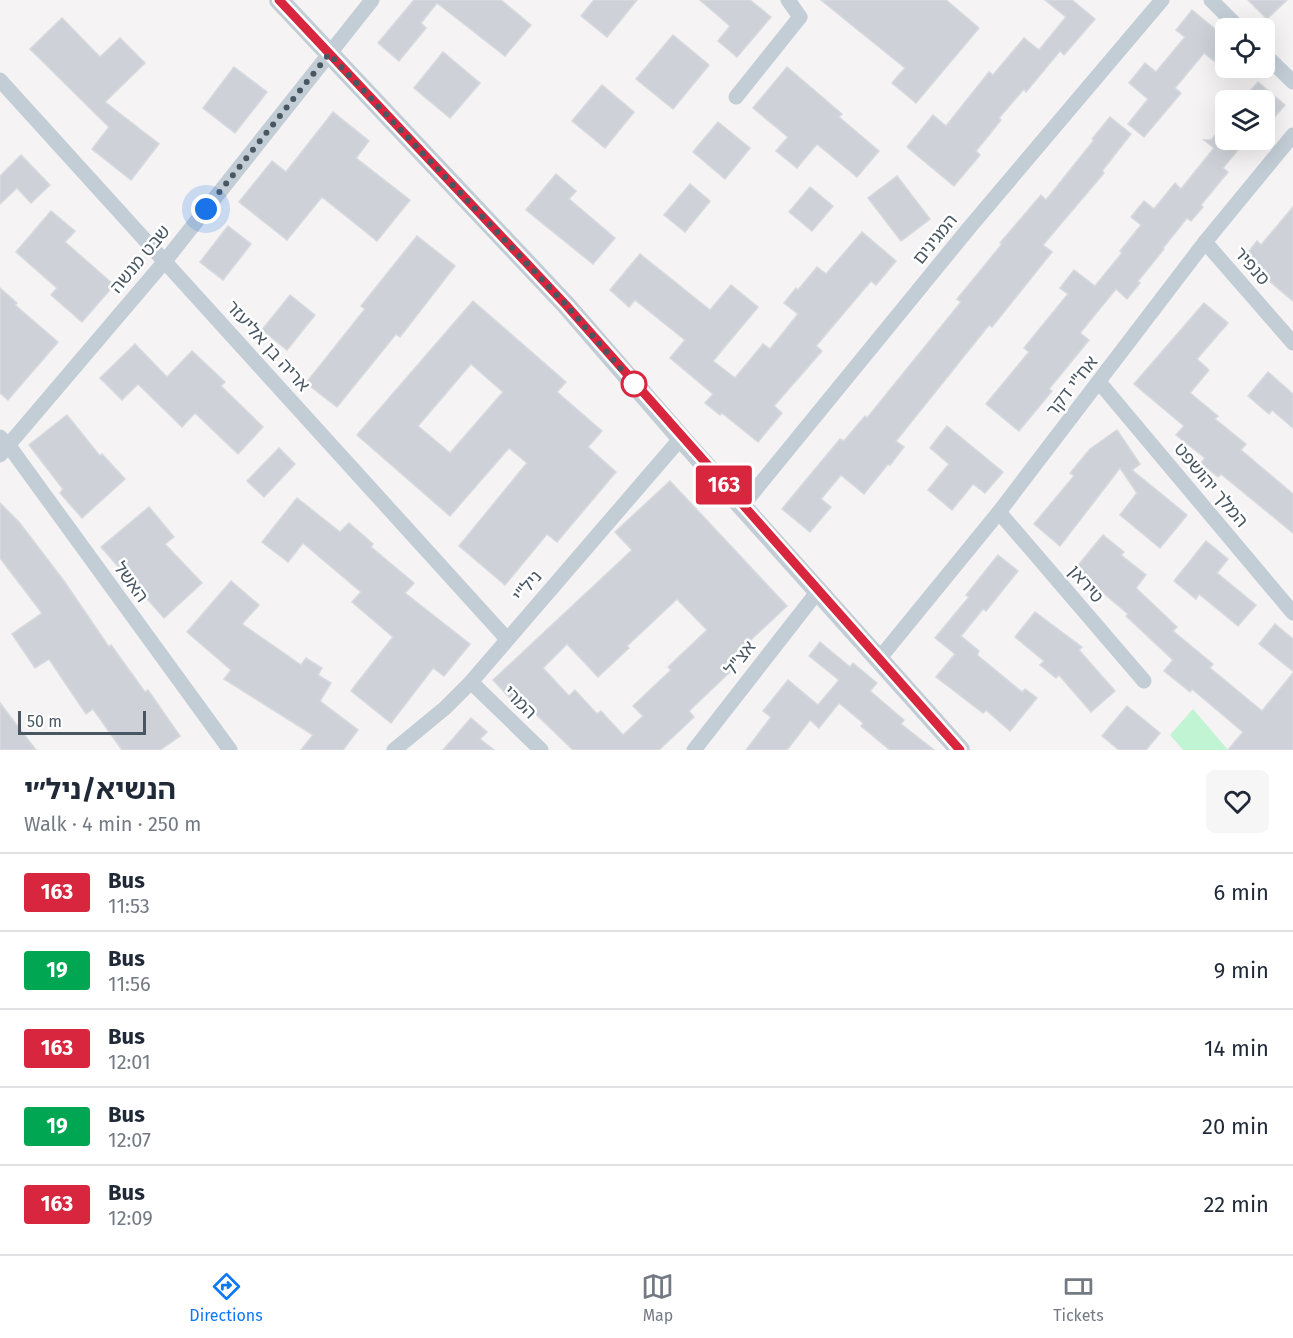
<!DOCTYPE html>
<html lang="en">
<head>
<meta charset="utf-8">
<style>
	:root { --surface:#fff; --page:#f6f6f7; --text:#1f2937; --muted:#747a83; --line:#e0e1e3; --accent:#0c78f6 }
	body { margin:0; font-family:"Fira Sans","Noto Sans Hebrew",sans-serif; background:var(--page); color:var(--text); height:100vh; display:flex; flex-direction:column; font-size:22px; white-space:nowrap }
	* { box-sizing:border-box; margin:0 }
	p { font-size:20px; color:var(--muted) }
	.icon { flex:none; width:33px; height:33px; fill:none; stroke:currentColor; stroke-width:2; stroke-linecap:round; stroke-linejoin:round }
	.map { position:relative; height:750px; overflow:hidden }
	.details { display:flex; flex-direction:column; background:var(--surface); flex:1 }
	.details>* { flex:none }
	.badge { padding:0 12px; border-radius:4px; font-size:21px; line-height:39px }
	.controls { position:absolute; left:1215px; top:18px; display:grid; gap:12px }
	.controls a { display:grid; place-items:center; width:60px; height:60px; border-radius:9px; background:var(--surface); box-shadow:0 6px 24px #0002; font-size:30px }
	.scale { position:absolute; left:18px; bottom:15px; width:128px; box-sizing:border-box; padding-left:6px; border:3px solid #485762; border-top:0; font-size:16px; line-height:21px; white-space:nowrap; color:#485762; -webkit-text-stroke:4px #fff; paint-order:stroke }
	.you { position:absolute; width:30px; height:30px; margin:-15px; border:4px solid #fff; border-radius:50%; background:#1a73e8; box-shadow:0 0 0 9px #1a73e833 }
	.map>.badge { position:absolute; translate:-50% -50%; box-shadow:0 0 0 3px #fff }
	.round { display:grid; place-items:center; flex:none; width:63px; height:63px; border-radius:9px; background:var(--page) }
	.summary { display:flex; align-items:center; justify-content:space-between; height:102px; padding:0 24px }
	h1 { font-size:28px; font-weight:700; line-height:45px }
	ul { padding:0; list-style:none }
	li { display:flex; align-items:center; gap:18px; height:78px; padding:0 24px; border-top:2px solid var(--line) }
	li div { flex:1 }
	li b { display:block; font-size:22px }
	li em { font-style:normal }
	li .badge { min-width:66px; font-weight:700; text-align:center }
	.tabs { display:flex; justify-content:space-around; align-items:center; height:84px; border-top:2px solid var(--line); background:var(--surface); font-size:16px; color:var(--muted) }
	.tabs a { display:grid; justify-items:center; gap:3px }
	.tabs .on { color:var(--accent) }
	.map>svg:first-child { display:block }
	.green { fill:#c0f4d2 }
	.building { fill:#ced2d8; stroke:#d6d9de; stroke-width:1.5; fill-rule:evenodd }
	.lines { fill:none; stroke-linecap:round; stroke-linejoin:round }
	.minor { stroke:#c3cdd5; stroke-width:15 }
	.tertiary { stroke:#c3cdd5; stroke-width:20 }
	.line-casing { stroke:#fff; stroke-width:14 }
	.line { stroke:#d7263d; stroke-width:9 }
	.walk { stroke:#485762; stroke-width:6; stroke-dasharray:0 10.8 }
	.stop-dot { fill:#fff; stroke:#d7263d; stroke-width:3 }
	.labels { text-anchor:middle; stroke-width:5; stroke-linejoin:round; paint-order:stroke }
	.street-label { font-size:18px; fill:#485762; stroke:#fff }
</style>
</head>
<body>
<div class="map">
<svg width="1293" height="750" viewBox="0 0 1293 750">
	<rect width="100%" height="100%" fill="#f5f3f3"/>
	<polygon class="green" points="1193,709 1228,750 1183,750 1170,735"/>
	<g class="building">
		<polygon points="414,0 501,0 531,25 505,56 437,3 421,23 426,28 399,61 378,43"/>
		<polygon points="594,0 637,0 607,37 581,16"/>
		<polygon points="700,0 750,0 771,17 737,57 718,41 730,26"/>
		<polygon points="821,0 946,0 979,28 916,103 892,83 905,68"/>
		<polygon points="1045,0 1072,0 1095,19 1064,55 1060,51 1026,92 1024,89 999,118 1001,120 976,151 980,155 954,186 907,147 933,115 946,126 989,72 993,75 1024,38 1039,50 1066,17"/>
		<polygon points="1248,0 1287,0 1267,19"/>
		<polygon points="1192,10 1226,38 1226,46 1214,61 1204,53 1175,88 1181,93 1144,137 1128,124 1148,99 1129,83 1145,63 1156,72 1185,37 1176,30"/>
		<polygon points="62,18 100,57 120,38 145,63 105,102 159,144 131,180 92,149 109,127 30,49"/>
		<polygon points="673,35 709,65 673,109 636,79"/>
		<polygon points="443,52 480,83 450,118 414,88"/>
		<polygon points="234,67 267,92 235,133 203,108"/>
		<polygon points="787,67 842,114 839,117 879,151 857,177 817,144 797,168 776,151 788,137 753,108"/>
		<polygon points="1258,82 1285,105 1264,129 1264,100 1242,100"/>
		<polygon points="602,85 634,112 605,148 572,121"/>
		<polygon points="333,112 369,141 356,158 410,200 377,241 322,197 287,240 239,202 272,161 286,172"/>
		<polygon points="1110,117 1131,134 1102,171 1104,173 1043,245 1052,252 992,327 989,325 896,441 904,447 890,465 888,464 864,494 841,475 821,499 831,507 810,532 782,509 840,439 844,441 865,416 867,418 961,302 957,299 1002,244 1000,243 1041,195 1046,200 1094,140 1092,139"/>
		<polygon points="718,122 750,148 725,179 693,152"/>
		<polygon points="1226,122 1226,140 1246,140 1223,168 1228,172 1201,205 1203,207 1191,221 1187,218 1163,248 1164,249 1138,281 1140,283 1127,299 1116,289 1080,333 1089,340 1049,389 1052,391 1019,431 986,404 1029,352 1024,348 1068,294 1060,288 1074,270 1095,286 1122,253 1120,251 1141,225 1131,217 1144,201 1154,209 1175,183 1181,189 1214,148 1204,140 1211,140"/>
		<polygon points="21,155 50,185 31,203 17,188 0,204 0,176"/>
		<polygon points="556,174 576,191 569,199 615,238 593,264 526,210"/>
		<polygon points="897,176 930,219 901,241 868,198"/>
		<polygon points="690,184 710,201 685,232 664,215"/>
		<polygon points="810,187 833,206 812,231 789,212"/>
		<polygon points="1293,207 1293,301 1243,259 1257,241 1261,245"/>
		<polygon points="51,211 75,231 65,242 114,285 82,322 51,295 57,288 16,252"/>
		<polygon points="228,226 251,244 223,280 200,262"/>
		<polygon points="862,232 896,261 876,285 871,281 816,346 822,351 774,406 782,413 758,442 722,413 720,415 705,403 713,394 670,358 685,340 635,300 629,307 610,290 640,254 710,310 731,285 758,307 713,361 735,378 763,344 770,349 798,314 784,303 796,288 798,290 817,267 826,274"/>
		<polygon points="417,236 455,266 400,337 396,334 337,407 306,383 365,309 361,306"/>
		<polygon points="0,288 17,303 15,305 58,342 8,400 0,393"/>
		<polygon points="290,295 315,315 287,350 262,330"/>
		<path d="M473 301 566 382 557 392 602 431 588 447 616 472 557 542 547 534 505 585 459 546 527 463 509 448 450 516 357 435ZM471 364 503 392 450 453 418 426Z"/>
		<polygon points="1204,303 1228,323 1197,359 1209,370 1190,393 1218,416 1215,419 1246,444 1241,450 1293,494 1293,533 1221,474 1218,477 1201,463 1205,458 1176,435 1184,426 1134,384"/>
		<polygon points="135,344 167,377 192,351 225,382 221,386 263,427 238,454 195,413 182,427 138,384 122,400 100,378"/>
		<polygon points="1268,372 1293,394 1293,428 1272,410 1269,414 1248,396"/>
		<polygon points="67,415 100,456 102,454 125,479 82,518 60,493 63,489 29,445"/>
		<polygon points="947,426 1003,472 985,493 973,484 952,510 928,490 949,464 930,448"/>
		<polygon points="1117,430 1140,464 1132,470 1187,515 1160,548 1120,515 1137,493 1120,468 1060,546 1034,524 1074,476 1070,473 1090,449"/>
		<polygon points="279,448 295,464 264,497 247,481"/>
		<path d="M670 481 787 606 725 664 731 671 689 711 694 717 659 750H573L515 694 510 698 493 680 632 550 615 532ZM677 599 707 630 668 667 671 670 633 706 643 716 623 735 601 711 597 714 575 690 569 696 543 668 567 644 598 677 629 648 627 646Z"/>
		<polygon points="297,498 340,532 349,523 373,544 371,547 414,583 405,593 470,644 444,676 433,668 391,723 351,691 393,637 352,602 361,592 303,543 288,562 262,542"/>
		<polygon points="0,503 19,522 64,581 109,647 111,645 145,692 148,690 180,736 160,750 122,750 93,709 86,714 49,659 35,668 12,634 42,613 0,558"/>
		<polygon points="149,507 174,537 165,544 202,583 164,618 101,547"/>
		<polygon points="1103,535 1124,552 1121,555 1146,575 1136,588 1177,627 1173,631 1213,664 1210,668 1262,711 1293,673 1293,750 1228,750 1243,732 1192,689 1190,692 1164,671 1173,660 1126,616 1128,614 1075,569"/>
		<polygon points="1206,541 1228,559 1217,573 1256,605 1238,626 1199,594 1196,599 1174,581"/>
		<polygon points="998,555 1018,571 986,611 983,609 961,636 979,651 977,655 1022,692 1025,689 1037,698 1010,731 986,710 983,713 936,677 955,654 935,638 969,597 966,595"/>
		<polygon points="231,581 259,605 242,624 301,665 306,658 322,668 318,675 331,683 320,701 358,730 343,750 301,750 313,735 224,679 231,670 187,632"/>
		<polygon points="1035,612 1082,647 1079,650 1115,691 1091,712 1059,675 1056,678 1040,665 1044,661 1015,637"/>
		<polygon points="1275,624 1293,639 1293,671 1259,644"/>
		<polygon points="820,642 850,667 853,663 877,683 870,691 904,720 901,724 934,750 890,750 861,726 863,723 839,703 819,728 810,720 787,750 746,750 771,717 763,711 788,680 818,705 839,680 809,656"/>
		<polygon points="0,703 36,750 0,750"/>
		<polygon points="1127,706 1160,733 1146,750 1119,750 1102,736"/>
		<polygon points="471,718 487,732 480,739 494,750 443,750"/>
	</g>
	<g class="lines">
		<g class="minor">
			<polyline points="1211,0 1239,28"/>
			<polyline points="1264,54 1293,82"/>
			<polyline points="0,80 507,639"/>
			<polyline points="736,97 800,17 788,0"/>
			<polyline points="1205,242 1293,343"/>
			<polyline points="1099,382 1293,613"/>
			<polyline points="0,437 9,446 230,750"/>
			<polyline points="0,455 165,261 372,0"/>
			<polyline points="742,506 969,228 1162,0"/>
			<polyline points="999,512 1144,681"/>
			<polyline points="879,659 999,512 1205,242 1293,135"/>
			<polyline points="471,682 541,750"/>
			<polyline points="394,750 445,708 471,682 681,438"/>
			<polyline points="694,750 818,591"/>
		</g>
		<polyline class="tertiary" points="279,0 566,305 681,438 960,750"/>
	</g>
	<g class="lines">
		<defs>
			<polyline id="line" points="279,0 566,305 960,750"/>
		</defs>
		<use href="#line" class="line-casing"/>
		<use href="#line" class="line"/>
		<polyline class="walk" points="206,209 329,54 566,305 634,384"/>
	</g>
	<circle class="stop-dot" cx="634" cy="384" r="12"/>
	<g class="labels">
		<g class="street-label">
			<text transform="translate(935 239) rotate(-51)" y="6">המגינים</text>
			<text transform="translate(140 259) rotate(-50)" y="6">שבט מנשה</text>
			<text transform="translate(1252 266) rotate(49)" y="6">סנפיר</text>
			<text transform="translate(268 346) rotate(48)" y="6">אריה בן אליעזר</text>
			<text transform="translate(1072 386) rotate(-52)" y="6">אח"י דקר</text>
			<text transform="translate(1211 485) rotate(50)" y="6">המלך יהושפט</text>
			<text transform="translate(131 582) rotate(54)" y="6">האשל</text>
			<text transform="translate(1086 584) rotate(49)" y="6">טיראן</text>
			<text transform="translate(527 586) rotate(-49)" y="6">ניל"י</text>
			<text transform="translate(740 658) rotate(-52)" y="6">אצ"ל</text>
			<text transform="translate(520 702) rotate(45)" y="6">המרי</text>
		</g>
	</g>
</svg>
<div class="controls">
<a><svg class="icon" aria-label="locate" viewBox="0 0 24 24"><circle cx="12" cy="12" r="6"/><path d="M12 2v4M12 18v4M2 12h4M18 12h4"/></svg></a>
<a><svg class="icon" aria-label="layers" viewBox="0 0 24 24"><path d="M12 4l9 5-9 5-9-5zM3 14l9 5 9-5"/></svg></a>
</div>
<div class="scale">50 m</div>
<div class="you" style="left:206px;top:209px"></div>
<b class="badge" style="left:724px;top:485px;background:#d7263d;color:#fff">163</b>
</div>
<section class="details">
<div class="summary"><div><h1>הנשיא/ניל״י</h1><p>Walk · 4 min · 250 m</p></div><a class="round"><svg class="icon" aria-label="heart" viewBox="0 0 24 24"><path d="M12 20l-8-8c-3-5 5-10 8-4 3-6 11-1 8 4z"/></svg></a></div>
<ul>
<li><span class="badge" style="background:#d7263d;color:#fff">163</span><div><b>Bus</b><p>11:53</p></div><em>6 min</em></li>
<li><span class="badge" style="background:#00a651;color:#fff">19</span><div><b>Bus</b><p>11:56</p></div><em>9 min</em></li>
<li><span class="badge" style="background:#d7263d;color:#fff">163</span><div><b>Bus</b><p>12:01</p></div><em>14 min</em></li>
<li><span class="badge" style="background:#00a651;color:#fff">19</span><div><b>Bus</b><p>12:07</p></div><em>20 min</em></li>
<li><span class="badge" style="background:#d7263d;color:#fff">163</span><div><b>Bus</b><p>12:09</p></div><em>22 min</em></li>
</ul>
</section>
<nav class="tabs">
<a class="on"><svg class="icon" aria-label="directions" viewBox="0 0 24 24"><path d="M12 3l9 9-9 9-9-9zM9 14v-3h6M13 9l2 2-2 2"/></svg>Directions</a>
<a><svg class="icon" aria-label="map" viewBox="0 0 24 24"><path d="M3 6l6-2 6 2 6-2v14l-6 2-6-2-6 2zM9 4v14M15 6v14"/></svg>Map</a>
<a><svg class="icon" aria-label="tickets" viewBox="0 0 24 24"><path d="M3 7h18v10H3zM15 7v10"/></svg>Tickets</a>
</nav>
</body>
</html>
